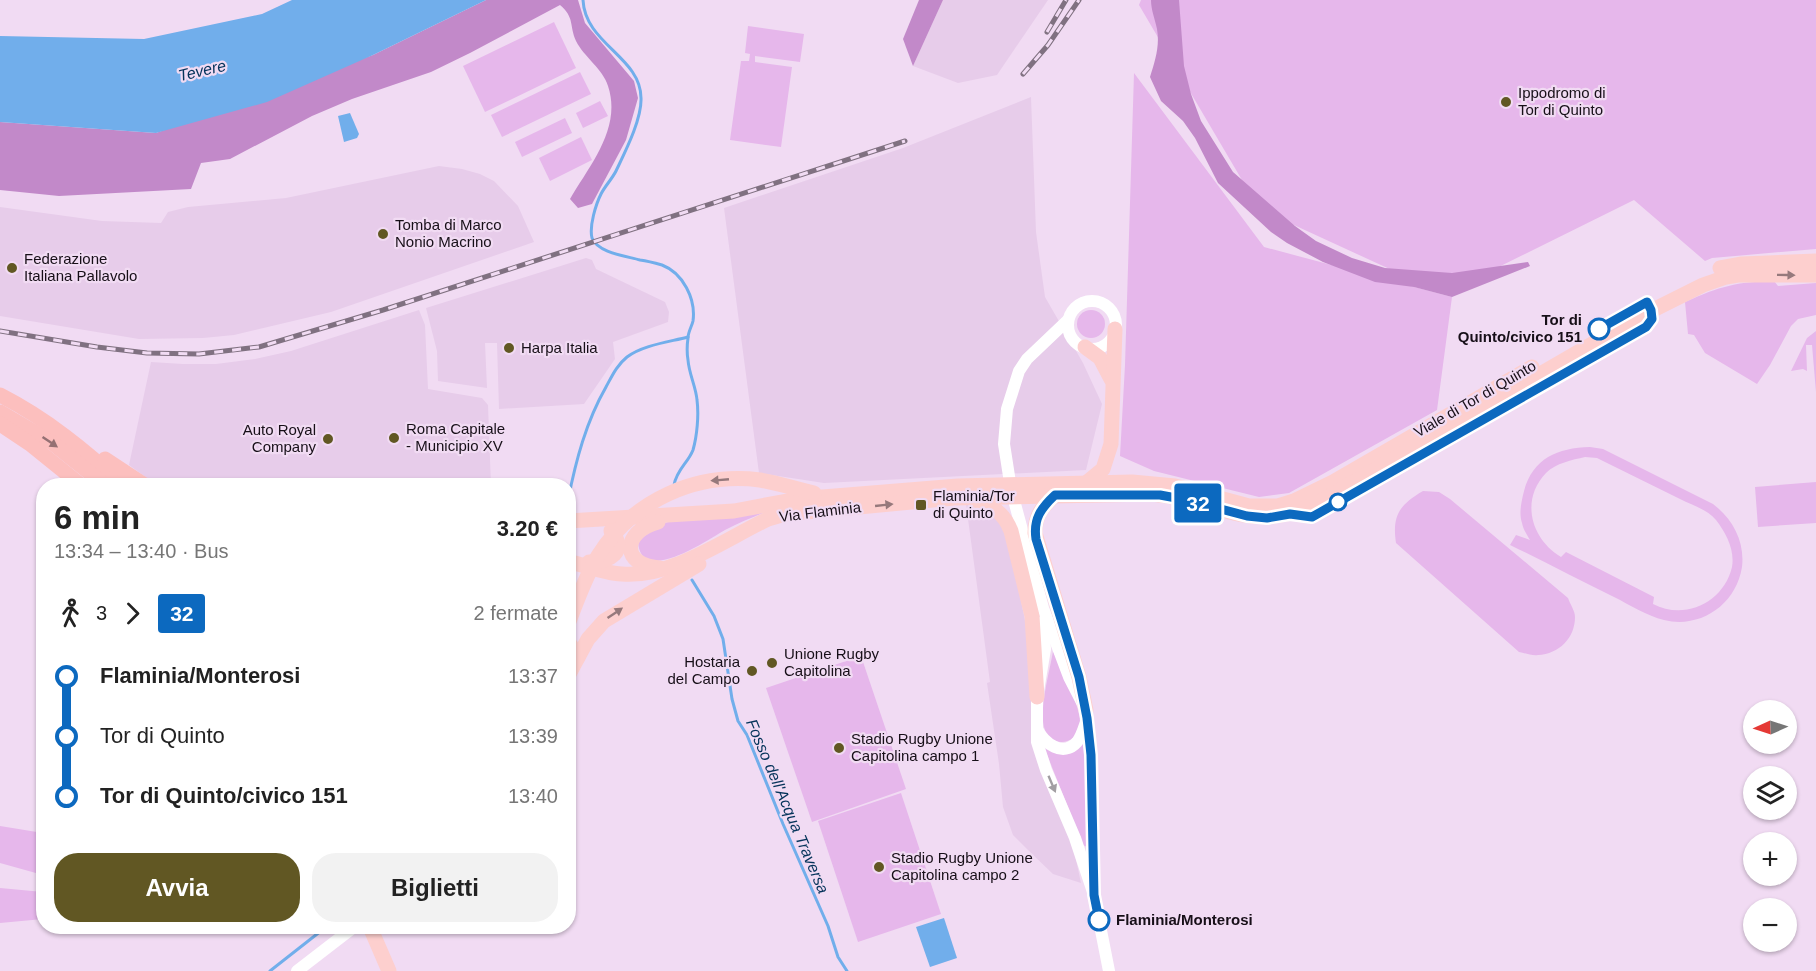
<!DOCTYPE html>
<html lang="it">
<head>
<meta charset="utf-8">
<style>
	:root { --surface:#fff; --page:#f2f2f2; --text:#222; --muted:#767676; --accent:#615723 }
	body { margin:0; font-family:Helvetica,sans-serif; background:var(--page); color:var(--text); height:100vh; display:flex; flex-direction:column; font-size:22px; white-space:nowrap }
	* { box-sizing:border-box; margin:0 }
	p { font-size:20px; color:var(--muted) }
	.icon { flex:none; width:33px; height:33px; fill:none; stroke:currentColor; stroke-width:2; stroke-linecap:round; stroke-linejoin:round }
	.map { position:relative; flex:1; overflow:hidden }
	.side { position:absolute; left:36px; top:478px; width:540px; height:456px; display:flex; flex-direction:column; background:var(--surface); border-radius:24px; box-shadow:0 2px 4px #0004 }
	.side>* { flex:none }
	.badge { padding:0 12px; border-radius:4px; font-size:21px; line-height:39px }
	.needle { width:39px; rotate:267deg }
	.tools { position:absolute; left:1743px; top:700px; display:grid; gap:12px }
	.tools a { display:grid; place-items:center; width:54px; height:54px; border-radius:50%; background:var(--surface); box-shadow:0 2px 4px #0004; font-size:30px }
	.map>.badge { position:absolute; translate:-50% -50%; box-shadow:0 0 0 3px #fff }
	.legs { display:flex; align-items:center; gap:9px; height:66px; padding:0 18px; font-size:20px }
	.legs p { margin-inline-start:auto }
	.head { display:flex; align-items:center; justify-content:space-between; height:102px; padding:0 18px }
	h1 { font-size:33px; font-weight:700; line-height:45px }
	.cta { display:flex; gap:12px; margin-top:auto; padding:12px 18px }
	.cta a { flex:1; height:69px; border-radius:24px; background:var(--accent); color:#fff; font-size:24px; font-weight:700; line-height:69px; text-align:center }
	.cta a+a { background:var(--page); color:var(--text) }
	ul { padding:0 18px; list-style:none }
	li { display:flex; align-items:center; gap:21px; height:60px; font-size:22px }
	li i { display:grid; place-items:center; width:9px; height:100%; margin:0 8px; background:currentColor }
	li i::after { content:''; width:15px; height:15px; margin:-8px; border:4px solid; border-radius:50%; background:var(--surface) }
	li p { margin-inline-start:auto }
	li:first-child i { background:linear-gradient(#0000 50%,currentColor 0) }
	li:last-child i { background:linear-gradient(currentColor 50%,#0000 0) }
	.map>svg:first-child { display:block }
	.built { fill:#e7ccea }
	.green { fill:#e6b7eb; fill-rule:evenodd }
	.forest { fill:#c289c9 }
	.water { fill:#71aeeb }
	.lines { fill:none; stroke-linecap:round; stroke-linejoin:round }
	.stream { stroke:#71aeeb; stroke-width:3 }
	.tertiary { stroke:#fff; stroke-width:12 }
	.primary { stroke:#fdcfce; stroke-width:15 }
	.trunk { stroke:#fcbfbe; stroke-width:15 }
	.rail-casing { stroke:#807181; stroke-width:5 }
	.rail { stroke:#f1dbf3; stroke-width:3; stroke-dasharray:9; stroke-linecap:butt }
	.oneway { fill:#96797c }
	.oneway2 { fill:#957073 }
	.oneway3 { fill:#a29fa3 }
	.line-1-casing { stroke:#fff; stroke-width:14 }
	.line-1 { stroke:#0c69bf; stroke-width:9 }
	.poi-dot { fill:#615723; stroke:#f1dbf3; stroke-width:2 }
	.stop-1-dot { fill:#fff; stroke:#0c69bf; stroke-width:3 }
	.labels { text-anchor:middle; stroke-width:4.5; stroke-linejoin:round; paint-order:stroke }
	.poi-label { font-size:15px; fill:#170f18; stroke:#f1dbf3; text-anchor:start }
	.stop-label { font-size:15px; font-weight:bold; fill:#170f18; stroke:#f1dbf3; text-anchor:end }
	.street-label { font-size:15px; fill:#170f18; stroke:#f1dbf3 }
	.water-label { font-size:16px; font-style:italic; fill:#05335a; stroke:#f1dbf3 }
</style>
</head>
<body>
<div class="map">
<svg width="1816" height="971" viewBox="0 0 1816 971">
	<rect width="100%" height="100%" fill="#f1dbf3"/>
	<g class="built">
		<polygon points="943,0 1048,0 997,75 958,83 913,66"/>
		<polygon points="1031,97 1036,232 1045,297 1083,363 1102,404 1086,470 824,483 759,473 724,208 903,148"/>
		<polygon points="439,166 462,169 480,174 494,181 518,206 534,242 331,312 234,335 203,338 139,339 0,316 0,207 102,221 161,223 168,212 188,207 286,198"/>
		<polygon points="586,258 592,260 596,269 665,302 669,312 668,322 613,342 615,359 584,404 499,409 497,343 485,343 487,388 438,381 437,351 426,308"/>
		<polygon points="419,310 425,325 428,389 482,398 488,405 491,486 158,486 129,465 151,362 183,364 216,364 255,359 291,351"/>
		<polygon points="966,504 996,514 1009,542 1031,650 1033,712 1075,855 1081,883 1053,874 1030,852 1013,835 1003,807 999,764 987,683 990,682"/>
	</g>
	<g class="green">
		<polygon points="1141,0 1816,0 1816,249 1712,258 1705,261 1634,200 1444,294 1259,209 1139,5"/>
		<polygon points="554,22 576,68 485,112 463,66"/>
		<polygon points="748,26 804,34 800,62 755,56 755,62 792,67 781,147 730,140 741,61 749,61 750,54 745,53"/>
		<polygon points="580,72 591,94 502,137 491,115"/>
		<polygon points="1134,73 1264,247 1452,297 1437,410 1289,493 1259,497 1154,471 1120,456 1125,365"/>
		<polygon points="600,101 608,116 583,128 576,113"/>
		<polygon points="565,118 572,133 522,157 515,142"/>
		<polygon points="581,137 592,160 550,181 539,158"/>
		<path d="M1774 281 1778 286 1816 283V315L1798 319 1791 326 1770 365 1757 384 1705 353 1694 335 1688 334 1685 302C1721 286 1736 282 1774 281Z"/>
		<circle cx="1091" cy="324" r="14"/>
		<polygon points="1816,331 1816,392 1812,345 1806,345 1807,371 1803,369 1791,371 1807,338"/>
		<path d="M1590 447 1603 449 1713 504C1733 519 1745 542 1742 567 1736 605 1700 629 1664 620 1647 616 1630 605 1614 597 1579 580 1545 562 1510 545L1516 535 1530 540C1527 535 1523 529 1522 523 1519 514 1521 504 1523 495 1531 459 1556 448 1590 447ZM1585 457 1597 458 1605 462C1630 474 1655 487 1680 499 1692 505 1708 510 1716 520 1726 533 1735 550 1732 567 1724 602 1685 621 1653 604L1654 597 1566 552 1561 557C1531 539 1520 500 1546 473 1556 463 1572 460 1585 457Z"/>
		<polygon points="1816,482 1816,523 1758,527 1755,487"/>
		<path d="M1423 491 1439 492 1450 499 1568 598C1570 604 1575 611 1575 617 1575 638 1559 654 1538 655 1532 656 1525 653 1519 652L1396 543C1392 516 1399 505 1423 491Z"/>
		<path d="M768 511C753 517 739 523 725 530 707 540 640 587 638 541L661 524 679 519Z"/>
		<path d="M1053 651C1060 667 1082 708 1080 725 1079 744 1051 749 1045 730 1038 711 1050 671 1053 651Z"/>
		<polygon points="861,656 906,789 812,822 766,688"/>
		<polygon points="1085,740 1087,847 1083,845 1044,747"/>
		<polygon points="901,793 941,914 858,942 818,821"/>
		<polygon points="0,826 43,833 43,875 0,863"/>
		<polygon points="0,888 43,892 43,919 0,923"/>
	</g>
	<g class="forest">
		<path d="M486 0H578L585 23 634 81 638 98 626 140 592 204 578 208 570 199C590 165 622 128 608 86 603 69 584 57 576 41 569 25 575 18 560 5L470 53 431 72 352 99 312 116 230 159 201 163 191 189 59 196 0 190V122L156 133 373 55Z"/>
		<polygon points="919,0 943,0 913,66 903,39"/>
		<path d="M1151 0H1179L1184 66 1191 94 1201 121 1233 172 1295 226 1316 241 1352 258 1385 268 1452 273 1528 262 1530 266 1452 297 1414 287 1375 282 1323 262 1287 243 1271 232 1218 183 1195 138 1183 121 1161 101 1150 77C1155 61 1160 46 1157 29 1155 19 1151 10 1151 0Z"/>
	</g>
	<g class="water">
		<polygon points="292,0 486,0 373,55 267,102 156,133 0,122 0,36 144,39 262,14"/>
		<polygon points="350,113 359,134 357,138 344,142 338,116"/>
		<polygon points="944,918 957,958 930,967 916,927"/>
	</g>
	<g class="lines">
		<g class="stream">
			<path d="M583 0C585 44 641 57 641 98 642 119 625 152 616 171 612 179 605 186 601 194 596 204 589 226 592 238 598 253 626 256 640 260 647 261 655 263 662 265 683 273 696 299 693 321 692 326 688 332 688 338 687 345 687 354 688 360 689 374 696 387 697 400 699 415 697 436 693 450 688 463 677 469 674 485"/>
			<path d="M568 500C576 460 586 422 606 387 612 376 617 365 627 357 643 345 669 342 688 337"/>
			<polyline points="692,580 714,616 723,639 732,699 738,721 747,735 783,824 828,926 838,957 847,971"/>
			<polyline points="270,971 326,927"/>
		</g>
		<g class="tertiary">
			<circle cx="1092" cy="325" r="24"/>
			<polyline points="1068,320 1027,359 1019,371 1007,409 1004,444 1011,489 1043,608 1069,677 1086,710 1087,718 1091,755 1094,895"/>
			<polyline points="1043,622 1045,649 1037,697 1037,742 1046,770 1075,838 1094,895 1109,971"/>
			<path d="M1037 729C1044 743 1063 758 1077 742 1082 736 1084 727 1087 719"/>
			<polyline points="297,971 354,927"/>
		</g>
		<g class="primary">
			<polyline points="1720,268 1742,264 1816,261"/>
			<polyline points="1085,347 1100,358 1111,379"/>
			<polyline points="1086,483 1103,469 1111,444 1115,329"/>
			<path d="M1055 495C1042 507 1035 515 1035 533L1079 677 1086 710"/>
			<path d="M974 500C992 504 1004 513 1011 531L1032 616 1037 697"/>
			<polyline points="568,521 734,511 798,499 958,486 1132,482 1175,486 1249,506 1278,506 1294,501 1333,482 1532,367"/>
			<path d="M658 522C621 532 621 566 660 568"/>
			<path d="M568 561C586 566 604 573 622 574 672 578 724 540 768 519L785 514 954 498 1151 494C1217 499 1250 537 1319 502L1637 318 1703 285 1726 277 1738 275H1816"/>
			<path d="M589 562C609 562 629 552 611 531"/>
			<path d="M568 624C577 601 585 577 598 556 633 500 696 472 760 480 778 483 796 489 814 493"/>
			<polyline points="568,641 578,657"/>
			<polyline points="568,676 588,639 604,621 699,564"/>
			<polyline points="370,927 389,971"/>
		</g>
		<g class="trunk">
			<path d="M0 395C47 419 86 451 124 486"/>
			<polyline points="0,412 51,442 106,486"/>
			<polyline points="0,424 30,444 82,486"/>
			<polyline points="105,459 146,486"/>
		</g>
		<defs>
			<g id="rail">
				<polyline points="1047,32 1066,0"/>
				<polyline points="1023,74 1048,45 1079,0"/>
				<polyline points="0,331 97,347 147,353 199,354 259,347 383,310 905,141"/>
			</g>
		</defs>
		<use href="#rail" class="rail-casing"/>
		<use href="#rail" class="rail"/>
	</g>
	<defs><path id="oneway-solid" d="M-6-.8H1V-3.2L6.5 0L1 3.2V.8H-6Z" transform="scale(1.5)"/></defs>
	<g class="oneway">
		<use href="#oneway-solid" transform="translate(1786 275) rotate(1)"/>
		<use href="#oneway-solid" transform="translate(720 480) rotate(175)"/>
		<use href="#oneway-solid" transform="translate(884 505) rotate(-6)"/>
		<use href="#oneway-solid" transform="translate(615 613) rotate(-34)"/>
	</g>
	<use class="oneway2" href="#oneway-solid" transform="translate(50 442) rotate(34)"/>
	<use class="oneway3" href="#oneway-solid" transform="translate(1052 784) rotate(67)"/>
	<g class="lines">
		<defs>
			<path id="line-1" d="M1099 920 1094 895 1091 755 1087 718 1079 677 1036 539C1033 519 1041 508 1055 495H1160L1187 500 1247 516 1267 518 1290 514 1312 517 1646 327 1652 319 1651 310 1647 302 1599 329"/>
		</defs>
		<use href="#line-1" class="line-1-casing"/>
		<use href="#line-1" class="line-1"/>
	</g>
	<g class="poi-dot">
		<circle cx="1506" cy="102" r="6"/>
		<circle cx="383" cy="234" r="6"/>
		<circle cx="12" cy="268" r="6"/>
		<circle cx="509" cy="348" r="6"/>
		<circle cx="394" cy="438" r="6"/>
		<circle cx="328" cy="439" r="6"/>
		<rect x="915" y="499" width="12" height="12" rx="3"/>
		<circle cx="772" cy="663" r="6"/>
		<circle cx="752" cy="671" r="6"/>
		<circle cx="839" cy="748" r="6"/>
		<circle cx="879" cy="867" r="6"/>
	</g>
	<g class="stop-1-dot">
		<circle cx="1599" cy="329" r="10"/>
		<circle cx="1338" cy="502" r="8"/>
		<circle cx="1099" cy="920" r="10"/>
	</g>
	<g class="labels">
		<g class="poi-label">
			<text x="1518" y="98">Ippodromo di<tspan x="1518" dy="17">Tor di Quinto</tspan></text>
			<text x="395" y="230">Tomba di Marco<tspan x="395" dy="17">Nonio Macrino</tspan></text>
			<text x="24" y="264">Federazione<tspan x="24" dy="17">Italiana Pallavolo</tspan></text>
			<text x="521" y="353">Harpa Italia</text>
			<text x="406" y="434">Roma Capitale<tspan x="406" dy="17">- Municipio XV</tspan></text>
			<text x="316" y="435" text-anchor="end">Auto Royal<tspan x="316" dy="17">Company</tspan></text>
			<text x="933" y="501">Flaminia/Tor<tspan x="933" dy="17">di Quinto</tspan></text>
			<text x="784" y="659">Unione Rugby<tspan x="784" dy="17">Capitolina</tspan></text>
			<text x="740" y="667" text-anchor="end">Hostaria<tspan x="740" dy="17">del Campo</tspan></text>
			<text x="851" y="744">Stadio Rugby Unione<tspan x="851" dy="17">Capitolina campo 1</tspan></text>
			<text x="891" y="863">Stadio Rugby Unione<tspan x="891" dy="17">Capitolina campo 2</tspan></text>
		</g>
		<g class="stop-label">
			<text x="1582" y="325">Tor di<tspan x="1582" dy="17">Quinto/civico 151</tspan></text>
			<text x="1116" y="925" text-anchor="start">Flaminia/Monterosi</text>
		</g>
		<g class="street-label">
			<text transform="translate(1475 399) rotate(-30)" y="5">Viale di Tor di Quinto</text>
			<text transform="translate(820 512) rotate(-7)" y="5">Via Flaminia</text>
		</g>
		<g class="water-label">
			<text transform="translate(202 70) rotate(-13)" y="6">Tevere</text>
			<text transform="translate(788 806) rotate(67)" y="6">Fosso dell'Acqua Traversa</text>
		</g>
	</g>
</svg>
<div class="tools">
<a><svg class="needle" viewBox="-14 -14 28 28"><path d="M0-13l5 13h-10z" fill="#e53935"/><path d="M0 13l5-13h-10z" fill="#767676"/></svg></a>
<a><svg class="icon" aria-label="layers" viewBox="0 0 24 24"><path d="M12 4l9 5-9 5-9-5zM3 14l9 5 9-5"/></svg></a>
<a>+</a>
<a>−</a>
</div>
<b class="badge" style="left:1198px;top:503px;background:#0c69bf;color:#fff">32</b>
<section class="side">
<div class="head"><div><h1>6 min</h1><p>13:34 – 13:40 · Bus</p></div><b>3.20 €</b></div>
<div class="legs"><svg class="icon" aria-label="walk" viewBox="0 0 24 24"><circle cx="13" cy="4" r="2"/><path d="M13 8l-2 6 4 7M11 14l-3 7M7 12l3-4h3l4 4"/></svg>3<svg class="icon" aria-label="forward" viewBox="0 0 24 24"><path d="M9 5l7 7-7 7"/></svg><b class="badge" style="background:#0c69bf;color:#fff">32</b><p>2 fermate</p></div>
<ul>
<li><i style="color:#0c69bf"></i><b>Flaminia/Monterosi</b><p>13:37</p></li>
<li><i style="color:#0c69bf"></i><span>Tor di Quinto</span><p>13:39</p></li>
<li><i style="color:#0c69bf"></i><b>Tor di Quinto/civico 151</b><p>13:40</p></li>
</ul>
<div class="cta"><a>Avvia</a><a>Biglietti</a></div>
</section>
</div>
</body>
</html>
